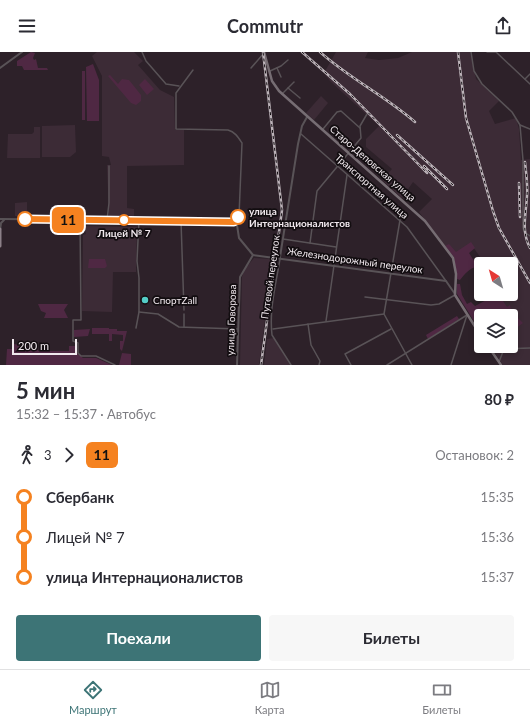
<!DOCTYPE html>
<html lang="ru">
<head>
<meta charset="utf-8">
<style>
	:root { --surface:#fff; --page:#f7f7f7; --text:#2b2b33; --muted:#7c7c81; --line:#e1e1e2; --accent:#3d7476 }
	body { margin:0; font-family:Lato,sans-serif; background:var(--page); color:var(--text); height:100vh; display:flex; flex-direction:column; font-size:15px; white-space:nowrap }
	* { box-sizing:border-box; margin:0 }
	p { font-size:13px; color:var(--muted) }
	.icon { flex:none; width:22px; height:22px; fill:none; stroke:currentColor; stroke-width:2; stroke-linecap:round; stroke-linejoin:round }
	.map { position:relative; height:313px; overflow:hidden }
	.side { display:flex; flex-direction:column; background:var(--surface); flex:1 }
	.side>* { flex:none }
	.badge { padding:0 8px; border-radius:6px; font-size:14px; line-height:26px }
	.needle { width:26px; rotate:323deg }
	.controls { position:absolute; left:474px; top:205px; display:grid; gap:8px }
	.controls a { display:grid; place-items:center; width:44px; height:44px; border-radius:4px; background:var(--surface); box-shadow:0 2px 6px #0003; font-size:20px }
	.scale { position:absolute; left:12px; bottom:10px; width:65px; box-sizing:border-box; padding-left:4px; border:2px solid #f1e9ee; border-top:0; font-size:11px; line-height:14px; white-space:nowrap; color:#f1e9ee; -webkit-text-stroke:3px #120d10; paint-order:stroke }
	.map>.badge { position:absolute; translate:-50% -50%; box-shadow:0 0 0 2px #fff }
	.legs { display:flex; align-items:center; gap:6px; height:44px; padding:0 16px; font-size:13px }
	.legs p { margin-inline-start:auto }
	.overview { display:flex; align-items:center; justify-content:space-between; height:68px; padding:0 16px }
	h1 { font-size:22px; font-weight:700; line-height:30px }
	.action { display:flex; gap:8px; margin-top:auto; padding:8px 16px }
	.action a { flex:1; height:46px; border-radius:4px; background:var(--accent); color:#fff; font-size:16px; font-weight:700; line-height:46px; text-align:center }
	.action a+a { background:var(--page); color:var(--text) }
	ul { padding:0 16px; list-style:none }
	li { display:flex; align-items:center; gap:14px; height:40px; font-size:15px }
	li i { display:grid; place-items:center; width:6px; height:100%; margin:0 5px; background:currentColor }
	li i::after { content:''; width:10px; height:10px; margin:-5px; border:3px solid; border-radius:50%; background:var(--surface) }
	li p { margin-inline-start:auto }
	li:first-child i { background:linear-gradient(#0000 50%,currentColor 0) }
	li:last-child i { background:linear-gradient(currentColor 50%,#0000 0) }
	header { display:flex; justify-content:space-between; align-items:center; height:52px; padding:0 16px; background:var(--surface); font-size:18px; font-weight:700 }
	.menu { display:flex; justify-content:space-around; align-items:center; height:56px; border-top:1px solid var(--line); background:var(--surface); font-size:11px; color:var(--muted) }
	.menu a { display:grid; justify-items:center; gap:2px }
	.menu .current { color:var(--accent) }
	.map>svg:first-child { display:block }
	.built { fill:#3c2b36 }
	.green { fill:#4f2843 }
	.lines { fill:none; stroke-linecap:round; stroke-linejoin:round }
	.minor { stroke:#595357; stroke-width:1.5 }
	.tertiary { stroke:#595357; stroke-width:2 }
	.secondary { stroke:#766d73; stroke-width:2.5 }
	.primary { stroke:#8c8088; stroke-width:3 }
	.rail-casing { stroke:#bcb3b9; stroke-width:2.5 }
	.rail { stroke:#120d10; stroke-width:1; stroke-dasharray:3; stroke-linecap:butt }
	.line-1-casing { stroke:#fff; stroke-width:9 }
	.line-1 { stroke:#f58220; stroke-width:6 }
	.stop-1-dot { fill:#fff; stroke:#f58220; stroke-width:2 }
	.poi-dot { fill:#54cdc7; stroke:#120d10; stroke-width:1.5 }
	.labels { text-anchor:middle; stroke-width:3.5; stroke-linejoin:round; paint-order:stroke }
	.street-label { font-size:10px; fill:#f1e9ee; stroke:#120d10 }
	.stop-label { font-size:10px; font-weight:bold; fill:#f1e9ee; stroke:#120d10; text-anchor:start }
	.poi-label { font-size:10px; fill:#f1e9ee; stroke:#120d10; text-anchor:start }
</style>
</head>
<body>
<header><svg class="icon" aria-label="menu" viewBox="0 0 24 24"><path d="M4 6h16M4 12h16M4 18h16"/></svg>Commutr<svg class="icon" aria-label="share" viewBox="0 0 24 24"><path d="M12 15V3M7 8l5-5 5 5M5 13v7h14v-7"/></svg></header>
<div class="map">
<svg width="530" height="313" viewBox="0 0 530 313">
	<rect width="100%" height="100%" fill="#2d2129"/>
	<g class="built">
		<polygon points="97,0 134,0 143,9 138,13 160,38 174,45 175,78 184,78 184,113 127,114 127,156 134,157 134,165 109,165 107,113 111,113 109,105 102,104 102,24 92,4"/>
		<polygon points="336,0 368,0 365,6 379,8 398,6 412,0 470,0 476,27 499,49 489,59 495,72 516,66 519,77 521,108 530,107 530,313 503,313 490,294 511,294 511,264 481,264 481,280 469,262 496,242 511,242 511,212 485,212 471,192 453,205 419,160 432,147 413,130 402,146 382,128 392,117 366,95 366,87 379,74 330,29 324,21"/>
		<polygon points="321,44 328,51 314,68 306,61"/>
		<polygon points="75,73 76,100 70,105 42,105 42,74"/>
		<polygon points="34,75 40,75 40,106 7,106 8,82 32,82 34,80"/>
		<polygon points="27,150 27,164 15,164 15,151"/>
		<polygon points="84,174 137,175 136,220 113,220 112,260 82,259 83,183 86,182"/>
		<polygon points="254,206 273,207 259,313 240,313 242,225 244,218"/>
		<polygon points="274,286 290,313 264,313 267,287"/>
	</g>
	<g class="green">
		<polygon points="31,0 35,1 33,6 34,8 36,7 38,16 47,16 48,18 24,18 22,14 17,14 17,9"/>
		<polygon points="93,12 99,28 99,69 87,69 86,15"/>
		<rect x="82" y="19" width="3" height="49"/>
		<polygon points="110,23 118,32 122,27 129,28 141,43 141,49 136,53 131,51 108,24"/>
		<polygon points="145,27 154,37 147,43 139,33"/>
		<path d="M471 190 475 196 469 201 476 212 484 210 485 212H481V221L477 215C469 216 465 222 460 228L457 227 454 205 445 194 449 192 456 200Z"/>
		<polygon points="89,207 105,207 107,214 105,216 88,216"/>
		<polygon points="457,232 460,232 462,243 467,252 471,250 475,254 494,244 501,246 507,255 510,253 511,259 505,264 481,264 481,280 457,242"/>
		<polygon points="38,252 68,252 64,258 68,266 44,266 46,261 41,259"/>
		<polygon points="457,264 459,267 428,287 426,283"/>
		<path d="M517 265 523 271 515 277C512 285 517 292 507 297L506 294H511V281Z"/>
		<polygon points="92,276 109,276 109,277 117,277 117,279 127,279 122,299 120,297 120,289 123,289 123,283 112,282 112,289 109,289 109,282 92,282"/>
		<polygon points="90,277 88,284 74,285 74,278"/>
		<polygon points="14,292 37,296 38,299 69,299 69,294 77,294 77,301 83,306 96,306 112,313 6,313 7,297 14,297"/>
		<polygon points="122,301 131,302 131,313 119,313"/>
	</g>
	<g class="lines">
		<g class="minor">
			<polyline points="142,0 146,9 166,32 179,34"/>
			<polyline points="471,0 474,19 482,32 512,60 520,73 530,77"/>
			<polyline points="487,0 496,0 530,32"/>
			<polyline points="251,16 264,1"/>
			<polyline points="277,16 281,25"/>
			<path d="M193 18 176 41V77L228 78C235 80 238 85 242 91L239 164 234 170"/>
			<polyline points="270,19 281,14 288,8"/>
			<polyline points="525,27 530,22"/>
			<polyline points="288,36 300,46"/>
			<polyline points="282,42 294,30"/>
			<polyline points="520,73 523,108 523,175 524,180 530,184"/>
			<polyline points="323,77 337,60 341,59 360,76"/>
			<polyline points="301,82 407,175 446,229"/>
			<polyline points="80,168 81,268 73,268 73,289 78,291 78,301 81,304 96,304 115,313"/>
			<polyline points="107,168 109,151 109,114"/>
			<polyline points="400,168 384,262 412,313"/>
			<polyline points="181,169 184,258"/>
			<polyline points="283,187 336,195"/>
			<polyline points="310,191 317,139 361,86 360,74 367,62"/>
			<path d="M280 207C276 232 269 257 272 283L291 313"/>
			<polyline points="365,245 431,253 439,252 455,243"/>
			<polyline points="139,260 158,262 179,275 238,277"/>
			<polyline points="326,269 347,123"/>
			<polyline points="308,272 311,293 320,309 319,313"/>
			<polyline points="184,275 184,262"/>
			<polyline points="136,276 139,260 139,226 137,209 139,168"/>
			<polyline points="273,277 384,262"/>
			<polyline points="499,310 504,297 530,296"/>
			<polyline points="351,313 345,302 391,277"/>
			<polyline points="387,313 467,263"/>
			<polyline points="451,313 467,263"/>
		</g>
		<g class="tertiary">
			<polyline points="0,16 22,0"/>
			<polyline points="0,167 231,169 237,173 239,186 253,203 446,229 455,242"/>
			<polyline points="0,178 1,171 4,168"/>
			<polyline points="280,205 298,92 302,74 307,65"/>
			<polyline points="237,313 240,225 253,203"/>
		</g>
		<g class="secondary">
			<polyline points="264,0 272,29 279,39 425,169 453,206 456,222 455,243 481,284"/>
			<polyline points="488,294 501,313"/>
		</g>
		<polyline class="primary" points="0,177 0,194"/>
		<defs>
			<g id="rail">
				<polyline points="302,0 350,42 427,121"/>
				<path d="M320 0C349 26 385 44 415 70"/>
				<polyline points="458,0 466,66 493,159 499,176 530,231"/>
				<polyline points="397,83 453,133"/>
				<path d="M525 110C526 121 528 133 527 144 526 162 521 179 530 196"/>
				<polyline points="424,114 447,137"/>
				<polyline points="519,131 520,165"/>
				<polyline points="261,313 282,158 263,0"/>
			</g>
		</defs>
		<use href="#rail" class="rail-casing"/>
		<use href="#rail" class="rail"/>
	</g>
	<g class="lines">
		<defs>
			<polyline id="line-1" points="25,167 234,170 238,165"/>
		</defs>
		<use href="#line-1" class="line-1-casing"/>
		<use href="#line-1" class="line-1"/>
	</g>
	<g class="stop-1-dot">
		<circle cx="238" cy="165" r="7"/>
		<circle cx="25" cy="167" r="7"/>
		<circle cx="124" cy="168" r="5"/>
	</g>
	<circle class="poi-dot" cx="145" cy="248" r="4"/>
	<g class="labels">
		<g class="street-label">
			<text transform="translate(373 111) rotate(41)" y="4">Старо-Деповская улица</text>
			<text transform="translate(372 134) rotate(41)" y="4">Транспортная улица</text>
			<text transform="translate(355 208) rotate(8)" y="4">Железнодорожный переулок</text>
			<text transform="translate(270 225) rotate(-82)" y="4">Путевой переулок</text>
			<text transform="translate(231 268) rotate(-88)" y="4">улица Говорова</text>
		</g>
		<g class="stop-label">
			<text x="249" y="163">улица<tspan x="249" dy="12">Интернационалистов</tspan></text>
			<text x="124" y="185" text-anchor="middle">Лицей № 7</text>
		</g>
		<g class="poi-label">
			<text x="153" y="252">СпортZall</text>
		</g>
	</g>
</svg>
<div class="controls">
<a><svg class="needle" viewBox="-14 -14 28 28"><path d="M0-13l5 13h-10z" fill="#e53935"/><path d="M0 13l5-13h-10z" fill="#7c7c81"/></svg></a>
<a><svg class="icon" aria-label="layers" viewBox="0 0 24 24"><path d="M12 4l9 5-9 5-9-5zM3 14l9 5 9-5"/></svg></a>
</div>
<div class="scale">200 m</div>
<b class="badge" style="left:68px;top:168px;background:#f58220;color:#111">11</b>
</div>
<section class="side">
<div class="overview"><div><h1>5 мин</h1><p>15:32 – 15:37 · Автобус</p></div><b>80 ₽</b></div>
<div class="legs"><svg class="icon" aria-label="walk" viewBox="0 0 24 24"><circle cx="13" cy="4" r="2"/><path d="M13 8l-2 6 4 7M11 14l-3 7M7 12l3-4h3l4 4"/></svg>3<svg class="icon" aria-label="forward" viewBox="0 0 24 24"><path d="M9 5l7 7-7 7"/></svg><b class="badge" style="background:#f58220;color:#111">11</b><p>Остановок: 2</p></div>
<ul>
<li><i style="color:#f58220"></i><b>Сбербанк</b><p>15:35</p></li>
<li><i style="color:#f58220"></i><span>Лицей № 7</span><p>15:36</p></li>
<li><i style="color:#f58220"></i><b>улица Интернационалистов</b><p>15:37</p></li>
</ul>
<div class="action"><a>Поехали</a><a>Билеты</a></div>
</section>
<nav class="menu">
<a class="current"><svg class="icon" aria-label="directions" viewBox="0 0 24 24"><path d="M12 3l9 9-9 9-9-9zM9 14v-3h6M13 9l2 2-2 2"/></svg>Маршрут</a>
<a><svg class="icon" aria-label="map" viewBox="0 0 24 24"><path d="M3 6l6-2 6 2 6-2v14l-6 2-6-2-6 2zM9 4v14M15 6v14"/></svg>Карта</a>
<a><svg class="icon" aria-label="tickets" viewBox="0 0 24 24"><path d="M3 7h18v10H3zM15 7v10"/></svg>Билеты</a>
</nav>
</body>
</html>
